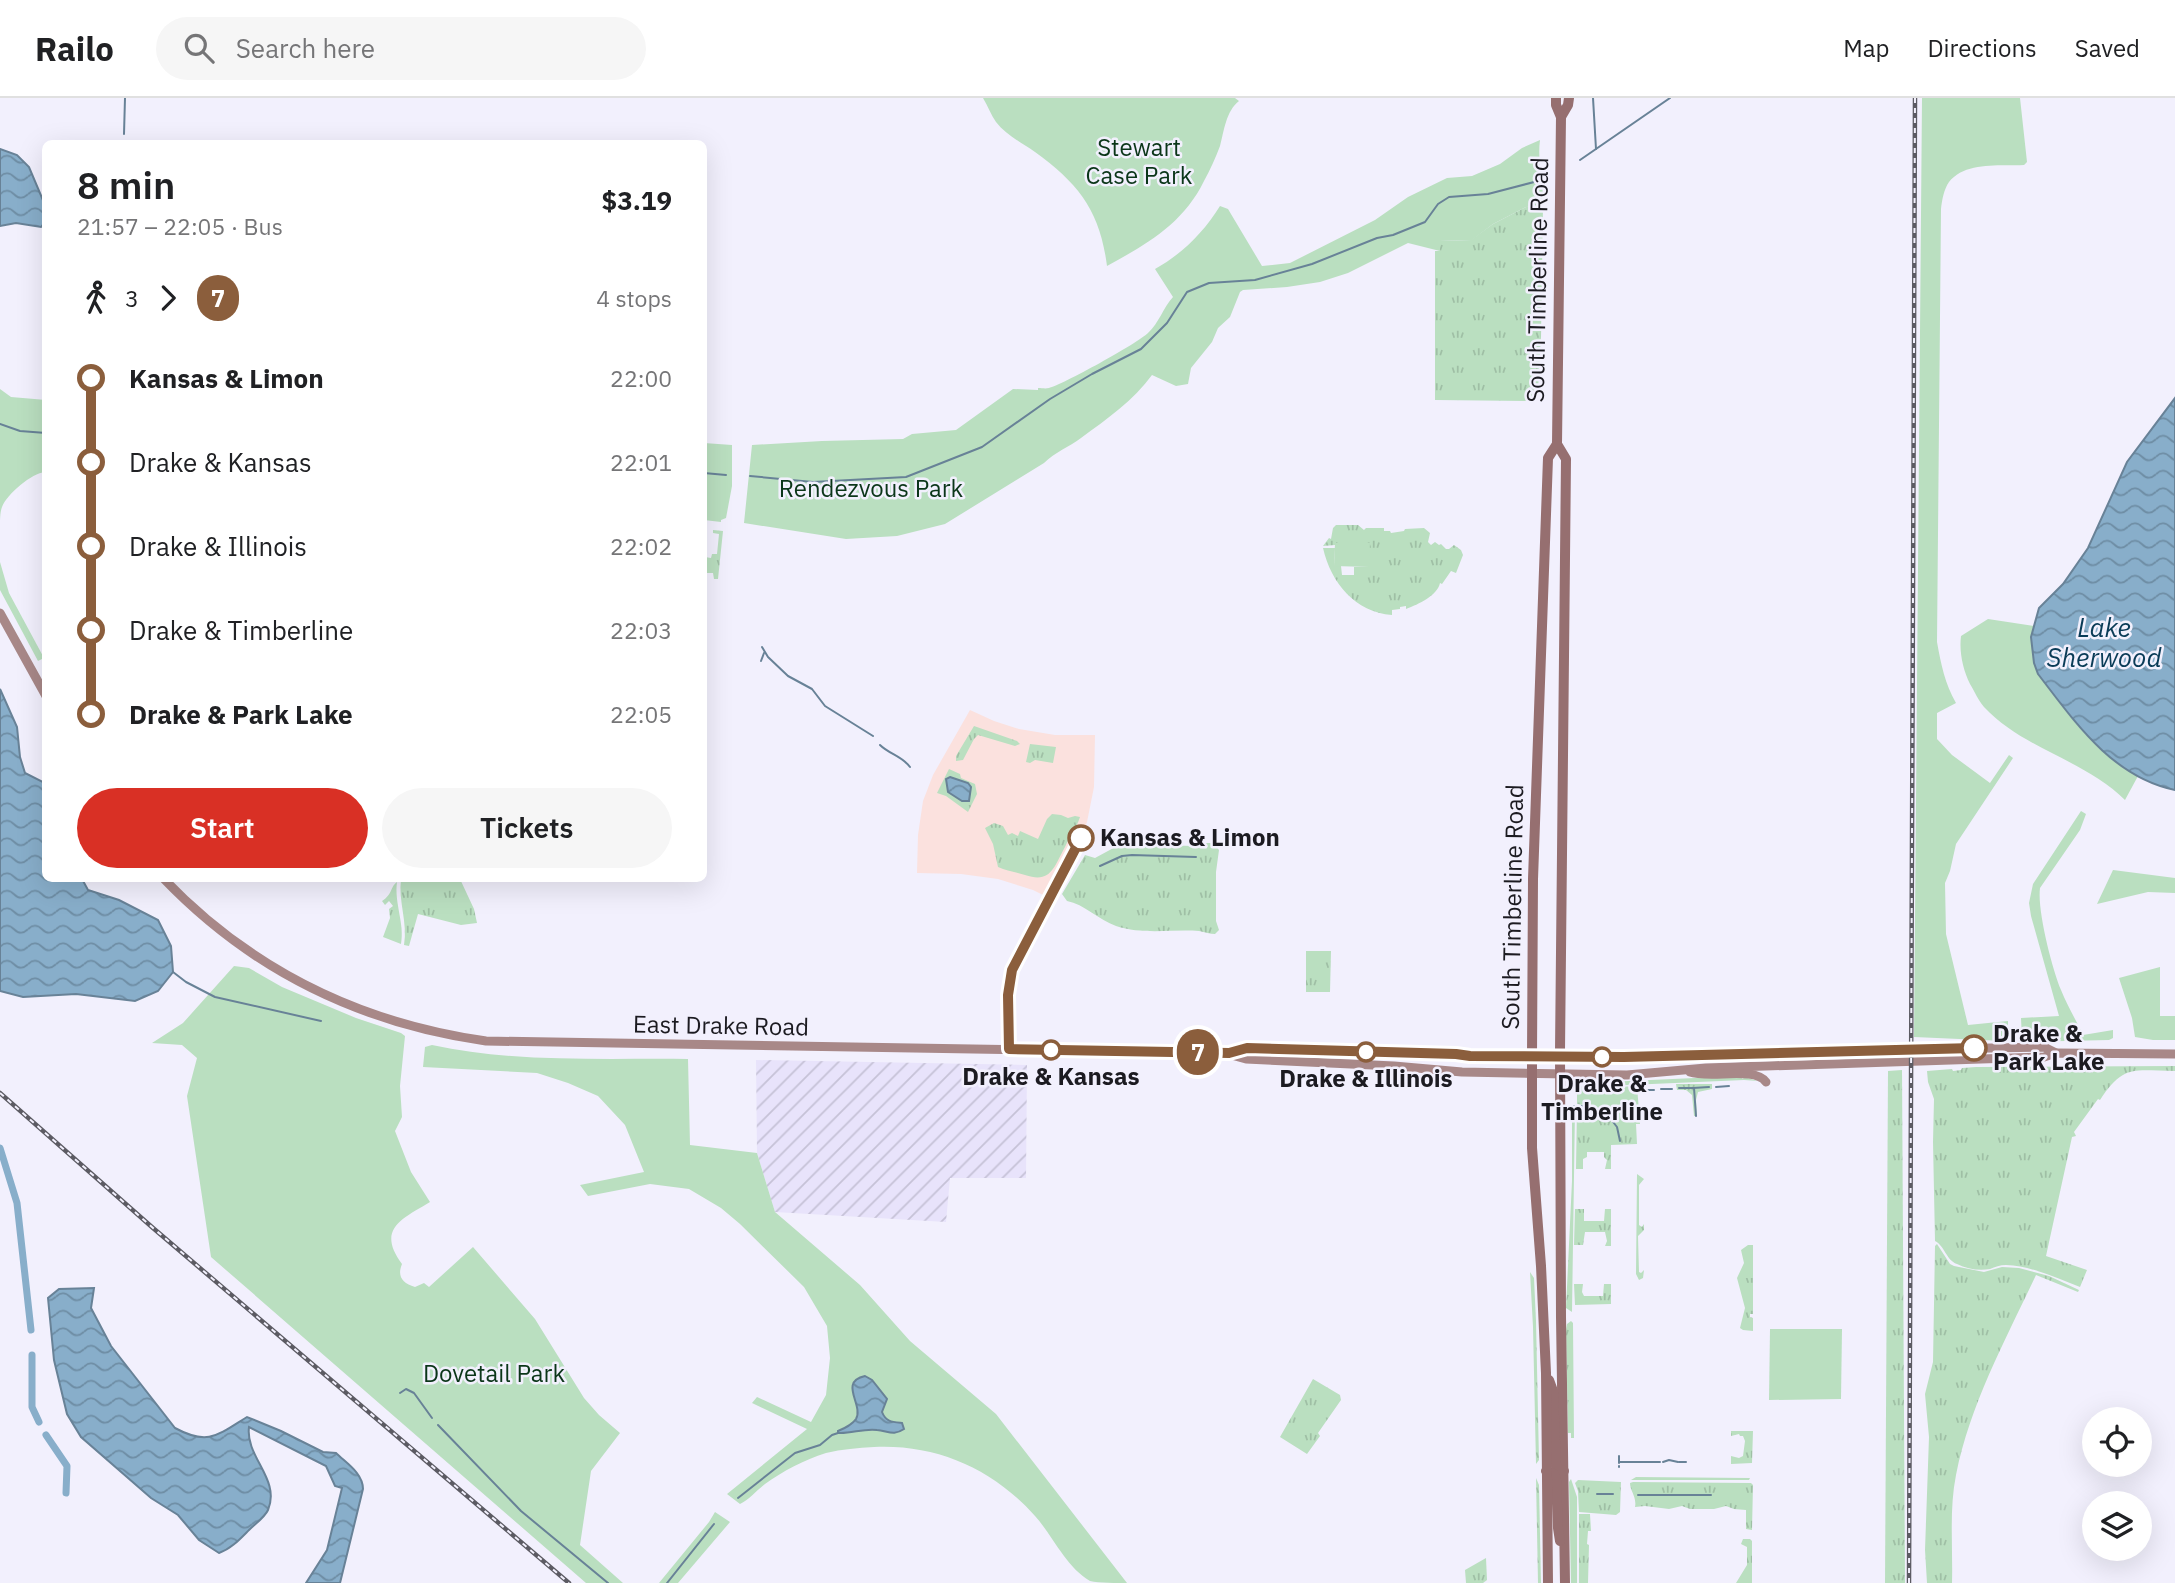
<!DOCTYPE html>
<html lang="en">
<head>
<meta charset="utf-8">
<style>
	:root { --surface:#fff; --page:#f6f6f6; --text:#202124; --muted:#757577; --line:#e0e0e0; --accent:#d93025 }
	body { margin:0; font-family:"IBM Plex Sans",sans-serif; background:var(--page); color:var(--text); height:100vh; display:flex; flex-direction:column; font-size:26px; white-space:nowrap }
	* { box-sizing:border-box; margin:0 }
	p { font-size:23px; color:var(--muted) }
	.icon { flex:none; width:38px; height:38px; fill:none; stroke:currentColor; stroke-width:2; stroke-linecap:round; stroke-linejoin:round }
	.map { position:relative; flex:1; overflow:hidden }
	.sheet { position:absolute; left:42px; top:42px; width:665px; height:742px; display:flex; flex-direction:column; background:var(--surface); border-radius:10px; box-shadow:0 7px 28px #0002 }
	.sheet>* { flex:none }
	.badge { padding:0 14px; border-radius:23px; font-size:24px; line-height:46px }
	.fabs { position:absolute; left:2082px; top:1309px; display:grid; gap:14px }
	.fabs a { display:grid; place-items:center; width:70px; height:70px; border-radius:50%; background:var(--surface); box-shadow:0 7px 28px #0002; font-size:35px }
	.map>.badge { position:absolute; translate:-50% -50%; box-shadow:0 0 0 4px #fff }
	.legs { display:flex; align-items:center; gap:10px; height:77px; padding:0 35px; font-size:23px }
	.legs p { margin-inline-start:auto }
	.head { display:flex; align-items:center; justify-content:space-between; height:119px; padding:0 35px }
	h1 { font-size:38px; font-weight:600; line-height:52px }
	.cta { display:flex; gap:14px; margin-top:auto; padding:14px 35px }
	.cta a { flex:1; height:80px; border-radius:42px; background:var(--accent); color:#fff; font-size:28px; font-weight:600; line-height:80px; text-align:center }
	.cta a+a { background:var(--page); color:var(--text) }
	ul { padding:0 35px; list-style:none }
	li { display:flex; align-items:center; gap:24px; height:84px; font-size:26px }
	li i { display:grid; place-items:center; width:10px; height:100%; margin:0 9px; background:currentColor }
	li i::after { content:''; width:18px; height:18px; margin:-9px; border:5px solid; border-radius:50%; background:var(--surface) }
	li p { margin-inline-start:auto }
	li:first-child i { background:linear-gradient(#0000 50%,currentColor 0) }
	li:last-child i { background:linear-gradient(currentColor 50%,#0000 0) }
	header { display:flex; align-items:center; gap:42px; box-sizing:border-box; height:98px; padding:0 35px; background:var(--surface); border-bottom:2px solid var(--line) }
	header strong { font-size:33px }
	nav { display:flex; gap:38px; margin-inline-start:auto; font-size:24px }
	.search { width:490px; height:63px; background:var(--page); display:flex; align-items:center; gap:18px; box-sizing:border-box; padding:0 24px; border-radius:38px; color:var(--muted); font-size:26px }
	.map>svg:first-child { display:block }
	.industrial { fill:url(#industrial-furrows) }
	.education { fill:#fbe1de }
	.grass { fill:url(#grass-tufts) }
	.park { fill:#badfc0 }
	.water { fill:url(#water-waves); stroke:#688297; stroke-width:2 }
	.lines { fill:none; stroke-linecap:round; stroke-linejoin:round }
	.stream { stroke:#688297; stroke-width:2 }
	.canal { stroke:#88aeca; stroke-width:7 }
	.secondary { stroke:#a88888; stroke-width:9 }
	.primary { stroke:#966f70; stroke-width:10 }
	.rail-casing { stroke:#5c5b63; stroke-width:4.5 }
	.rail { stroke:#f2f0fd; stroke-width:2; stroke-dasharray:5; stroke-linecap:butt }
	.line-1-casing { stroke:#fff; stroke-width:16 }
	.line-1 { stroke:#8b5e3c; stroke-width:10 }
	.stop-1-dot { fill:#fff; stroke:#8b5e3c; stroke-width:3.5 }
	.labels { text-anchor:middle; stroke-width:5; stroke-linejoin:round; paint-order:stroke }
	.park-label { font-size:24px; fill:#0b3619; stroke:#f2f0fd }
	.street-label { font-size:24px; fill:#1c1b21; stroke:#f2f0fd }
	.stop-label { font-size:24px; font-weight:bold; fill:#1c1b21; stroke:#f2f0fd }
	.water-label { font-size:26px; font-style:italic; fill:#0a3b57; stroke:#f2f0fd }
</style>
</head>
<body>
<header>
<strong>Railo</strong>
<div class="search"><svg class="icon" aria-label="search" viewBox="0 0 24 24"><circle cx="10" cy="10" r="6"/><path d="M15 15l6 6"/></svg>Search here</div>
<nav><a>Map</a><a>Directions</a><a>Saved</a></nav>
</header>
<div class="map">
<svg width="2175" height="1485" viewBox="0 0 2175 1485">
	<defs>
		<pattern id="industrial-furrows" width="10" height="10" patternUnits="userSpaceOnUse" patternTransform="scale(1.75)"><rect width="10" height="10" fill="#e8e3fb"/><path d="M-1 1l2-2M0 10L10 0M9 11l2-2" fill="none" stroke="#c6c2d7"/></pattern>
		<pattern id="grass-tufts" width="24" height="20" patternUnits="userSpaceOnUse" patternTransform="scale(1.75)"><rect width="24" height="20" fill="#badfc0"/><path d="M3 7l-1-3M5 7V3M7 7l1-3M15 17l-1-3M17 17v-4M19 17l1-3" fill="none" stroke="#9fbfa5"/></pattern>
		<pattern id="water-waves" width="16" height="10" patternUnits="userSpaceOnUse" patternTransform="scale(1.75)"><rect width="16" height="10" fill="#88aeca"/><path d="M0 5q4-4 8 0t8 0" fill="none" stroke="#6e8da4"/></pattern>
	</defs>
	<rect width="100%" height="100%" fill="#f2f0fd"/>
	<polygon class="industrial" points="756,962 1027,967 1026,1080 950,1080 946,1124 775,1114 757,1055"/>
	<polygon class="education" points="970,612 994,623 1019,631 1055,637 1095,637 1094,689 1087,724 1076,751 1051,801 1033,792 998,781 961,776 917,775 918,737 923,703 933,677"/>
	<g class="grass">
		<polygon points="1543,108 1541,239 1538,292 1535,303 1435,302 1435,153 1440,153 1440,143 1471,142 1493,126 1526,109"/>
		<path d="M1336 427H1358L1364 432 1366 430H1384V433H1390L1391 435 1404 433 1405 431 1424 430 1430 435 1428 444 1431 447 1435 444 1439 447 1441 446 1446 451H1449L1454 447 1461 452 1463 457 1456 475 1451 473 1442 486 1440 485C1437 498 1419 506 1406 511V508L1400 509V511L1392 512V517C1355 514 1331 485 1323 450H1335L1334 468H1341L1342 477H1354V469H1369L1335 445V447L1323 448 1329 440 1331 441 1333 430Z"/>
		<polygon points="713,432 723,433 718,481 714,481 713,475 704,475 704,455 705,459 711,460 712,456 717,456 719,436 713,435"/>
		<polygon points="974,628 1017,643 1020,646 1015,648 978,637 974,641 963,662 956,663 956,658"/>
		<polygon points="1030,646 1056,649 1053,665 1035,662 1030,665 1026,664"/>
		<polygon points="949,671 960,676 961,680 975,686 977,696 968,714 946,698 937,695"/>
		<path d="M1052 716 1061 717 1068 720 1075 718 1080 719C1076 731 1070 738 1065 749 1054 769 1051 786 1025 777 1016 774 1007 773 998 769L993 746 985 730 994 725 1003 728 1008 737 1012 735 1018 738 1020 733 1038 741 1047 721Z"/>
		<path d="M1204 745H1213L1219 752 1216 774V823L1219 832 1215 836C1210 836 1205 834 1199 833 1172 831 1143 837 1116 828 1099 822 1084 806 1067 803L1062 796 1085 757 1095 760 1119 747 1202 748Z"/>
		<path d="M401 781H460L474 811 477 825 461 827 418 816 409 848 404 847C408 825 398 803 401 781Z"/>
		<path d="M397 784C394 805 405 826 401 846L383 839 390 820 389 811 393 808 389 803 385 807 382 803C393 796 390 789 397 784Z"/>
		<polygon points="1306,853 1331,853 1330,894 1306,894"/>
		<path d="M2175 968V973C2135 973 2124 965 2100 1002L2098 1001 2074 1034 2076 1038 2072 1039 2046 1158 2087 1172 2080 1189C2056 1180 2032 1168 2006 1167 2000 1167 1995 1169 1990 1171 1979 1173 1967 1171 1957 1166 1946 1162 1945 1148 1935 1143L1933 1044 1934 1001 1928 984 1927 973 1952 971 1953 973 1961 972 1962 970 1976 969Z"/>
		<polygon points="1902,972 1905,1485 1885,1485 1888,973"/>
		<polygon points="1739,978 1743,981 1744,979 1758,983 1744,982 1606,988 1606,984"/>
		<polygon points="1676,986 1712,986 1712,991 1698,994 1696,1002 1697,1018 1694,1018 1692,997 1686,992 1677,992"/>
		<polygon points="1582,988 1597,990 1637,988 1640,1026 1636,1026 1637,1046 1611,1047 1611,1071 1605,1071 1607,1062 1604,1059 1604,1054 1587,1054 1587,1059 1583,1061 1583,1071 1576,1071 1577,1009 1589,1008 1577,1006 1577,991"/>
		<polygon points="1572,1010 1575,1010 1572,1214 1566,1210 1572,1083"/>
		<polygon points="1637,1076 1644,1081 1639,1087 1639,1127 1642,1129 1644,1126 1644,1132 1638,1138 1639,1174 1641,1175 1644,1172 1643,1180 1639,1182 1636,1176"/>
		<polygon points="1575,1111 1584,1111 1584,1123 1604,1123 1605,1111 1611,1111 1611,1148 1605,1148 1607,1143 1605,1134 1585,1134 1583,1147 1574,1147"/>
		<path d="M1937 1146 1950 1166 1954 1168 1984 1174 2002 1169 2019 1170 2049 1178 2079 1192 2078 1194 2036 1177C2006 1241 1970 1306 1956 1377 1949 1412 1953 1450 1952 1485H1927L1925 1452 1929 1339 1925 1296 1933 1264 1935 1148Z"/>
		<polygon points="1530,1174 1534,1180 1536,1223 1539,1362 1536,1366 1533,1229"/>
		<polygon points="1737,1180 1753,1180 1753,1216 1750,1216 1750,1219 1753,1220 1753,1233 1743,1232 1740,1230 1745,1210"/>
		<polygon points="1574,1186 1583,1186 1582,1194 1584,1198 1603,1198 1604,1186 1611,1186 1611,1206 1575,1207"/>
		<polygon points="1571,1223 1573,1225 1574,1340 1571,1340 1571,1335 1568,1335 1566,1232 1567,1226"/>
		<polygon points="1313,1281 1340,1297 1341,1302 1318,1335 1320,1338 1307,1356 1280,1339"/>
		<polygon points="1731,1333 1753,1333 1752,1365 1731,1366 1731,1358 1739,1360 1743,1358 1745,1343 1743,1338 1740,1338 1739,1336 1731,1338"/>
		<polygon points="1636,1379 1750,1380 1749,1382 1631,1382"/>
		<polygon points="1536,1380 1539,1387 1541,1485 1538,1485"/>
		<polygon points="1571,1381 1577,1399 1577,1485 1571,1485 1569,1384"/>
		<polygon points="1578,1382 1621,1384 1620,1414 1616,1417 1579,1414 1578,1393 1575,1385"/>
		<path d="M1633 1384 1751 1385 1753 1387 1752 1432 1746 1431V1412L1734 1411 1726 1408 1714 1411H1690L1682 1408 1669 1411 1645 1408 1635 1409C1637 1399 1630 1393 1630 1385Z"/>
		<polygon points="1579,1416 1590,1416 1591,1433 1588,1433 1587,1446 1589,1447 1588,1485 1579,1485"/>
		<polygon points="1743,1441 1750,1441 1752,1443 1752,1485 1736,1485 1747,1467 1747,1449 1741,1446"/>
		<polygon points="1486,1460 1487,1482 1483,1485 1466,1485 1465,1472"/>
	</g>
	<g class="park">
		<path d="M983 0H1235L1239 3C1226 13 1224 33 1220 48 1216 59 1210 72 1204 83 1183 126 1147 146 1107 168 1100 113 1079 86 1035 54 1022 45 1006 37 996 24 991 17 988 8 983 0Z"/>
		<path d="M1922 0H2020L2027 64 2024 67C2002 68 1965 63 1949 84 1944 91 1942 102 1941 111L1937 544C1941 566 1945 586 1956 605L1937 615V641L1952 657 1990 685 2009 657 2013 660 1956 746 1950 773 1945 785 1946 836 1968 927 2008 923V940L2005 943 1914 939Z"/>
		<path d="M1540 42C1537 65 1544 85 1543 108L1526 109 1493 126 1472 142 1440 143V153L1408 145 1348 175 1320 184 1287 189 1243 192 1240 194 1230 219 1218 230 1212 244 1191 270 1188 286 1176 288 1152 277C1134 302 1107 321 1081 340 1069 349 1055 354 1044 365L945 426 897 438 846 441 744 425 752 347 822 343 903 341 912 336 956 332 1013 291 1038 292V290C1042 290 1045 291 1049 290 1062 287 1138 245 1148 235 1159 225 1163 210 1173 199L1155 171C1182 156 1204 134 1220 108L1228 111 1262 168 1290 165 1375 122 1408 99 1447 80 1472 78 1500 66 1522 50Z"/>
		<path d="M0 291 11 299 46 302 45 374C32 375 7 396 2 409 0 414 0 422 0 427Z"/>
		<polygon points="704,345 732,347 732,388 726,420 721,422 721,424 704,422"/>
		<polygon points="1335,445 1370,445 1369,469 1334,468"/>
		<polygon points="0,464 9,495 44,560 38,563 0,492"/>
		<path d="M1988 521 2034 528C2030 544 2032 561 2038 576 2067 614 2094 655 2138 678L2125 702C2085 662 2023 651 1984 609 1978 602 1975 594 1970 586 1963 572 1959 554 1961 538Z"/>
		<path d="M2081 713 2086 716 2080 732 2040 790C2037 812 2052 870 2061 892 2067 907 2076 922 2083 937L2113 932V940L2109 942 2024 944 2022 941 2021 920 2059 918 2031 818 2029 805 2033 786Z"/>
		<polygon points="2113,772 2175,780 2175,795 2148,794 2097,806"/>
		<path d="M234 868 249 870 282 889 356 920 401 935 405 938 400 988 402 1019 395 1033 411 1074 430 1104C402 1121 376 1131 402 1166 397 1178 402 1185 415 1189L424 1185 429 1189 473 1149 535 1221 584 1300 599 1317 620 1335 591 1373 580 1447 623 1485H586L211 1159 187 998 197 960 182 947 152 945 183 925Z"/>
		<polygon points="2160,869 2160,918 2175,918 2175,942 2153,942 2135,939 2132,920 2119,880"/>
		<path d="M432 947C515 965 603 960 688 961L690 1047 757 1055 775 1114 860 1187 910 1243 996 1316 1127 1485C1117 1485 1099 1485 1090 1483 1066 1469 1053 1438 1035 1418 993 1371 937 1346 874 1349 858 1350 842 1351 826 1355 804 1362 783 1373 765 1386 756 1393 749 1402 740 1406L727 1396 807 1331 752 1305 757 1299 811 1324 826 1297 830 1260 827 1228 804 1189 740 1126 721 1110 689 1091 650 1086 588 1098 580 1087 644 1074 625 1027 598 998 568 985 537 975 423 969 425 949Z"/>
		<polygon points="1748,1147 1753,1147 1753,1180 1737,1180 1744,1165 1741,1152"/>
		<polygon points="1770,1231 1842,1231 1841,1301 1769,1302"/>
		<polygon points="715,1414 730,1424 678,1485 659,1485 709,1424"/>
	</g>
	<g class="water">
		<polygon points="0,51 17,57 29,69 45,107 45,124 41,129 16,125 0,128"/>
		<path d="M2175 300V692C2112 679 2075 624 2038 576L2034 565 2031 539 2039 510 2063 486 2088 450 2127 364Z"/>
		<polygon points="0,591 17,629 20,659 25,675 45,685 46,780 82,781 88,792 119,802 158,822 171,848 173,874 158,893 135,903 76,896 23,899 0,893"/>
		<polygon points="950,679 968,685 971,689 969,703 962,703 948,694 946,681"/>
		<path d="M94 1190 91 1210 111 1248 175 1330C208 1348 218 1337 247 1319L281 1333 323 1354 336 1355C346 1365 363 1375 363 1391L340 1485H306L327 1452 342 1390 335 1388 326 1368 249 1329C245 1359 281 1381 268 1412 265 1419 255 1426 249 1432 240 1441 231 1451 219 1455L199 1442 178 1417 151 1400 81 1339 67 1316 54 1262 48 1200 59 1191Z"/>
		<path d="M865 1278 872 1282 887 1301 882 1314C886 1324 892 1324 902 1325L904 1331C894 1338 888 1333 877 1332 864 1330 851 1336 838 1335V1333C845 1330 852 1327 856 1321 864 1307 838 1284 865 1278Z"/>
	</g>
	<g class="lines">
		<g class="stream">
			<polyline points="1593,0 1596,51"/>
			<polyline points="124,36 125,0"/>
			<polyline points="1580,62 1670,0"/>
			<polyline points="0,326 20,333 46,335"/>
			<polyline points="704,375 726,377"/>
			<polyline points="750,378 813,384 906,379 982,349 1050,301 1092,276 1141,251 1167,225 1187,194 1209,185 1255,182 1312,166 1377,140 1393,137 1425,124 1438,106 1449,99 1488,96 1538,83"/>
			<polyline points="762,549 768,559 788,578 812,591 825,608 873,638"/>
			<polyline points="761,563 764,555"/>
			<path d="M880 647C889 656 902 658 910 669"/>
			<polyline points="1100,768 1122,758 1132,757 1196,759"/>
			<polyline points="173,874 186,884 215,899 321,923"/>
			<polyline points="1716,989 1729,988"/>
			<polyline points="1679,990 1694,990 1696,1018"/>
			<polyline points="1693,990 1709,989"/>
			<polyline points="1661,991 1672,991"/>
			<polyline points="1643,992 1654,992"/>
			<polyline points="1572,1008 1574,1008"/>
			<polyline points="1577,1008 1589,1008"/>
			<polyline points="1603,1011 1617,1029 1620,1043"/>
			<polyline points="400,1295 406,1291 414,1295 432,1320"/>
			<polyline points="438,1327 521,1413 608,1485"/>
			<polyline points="1619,1358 1619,1365"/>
			<polyline points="1619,1364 1660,1364"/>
			<polyline points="1663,1364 1669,1362 1678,1364"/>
			<polyline points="1679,1364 1686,1364"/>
			<polyline points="1619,1368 1619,1369"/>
			<polyline points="1597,1396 1613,1396"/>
			<polyline points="1638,1397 1711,1397"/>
			<polyline points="738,1400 795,1355 820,1347 832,1337 838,1335"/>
			<polyline points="667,1485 714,1426"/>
		</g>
		<g class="canal">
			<polyline points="0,1050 17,1105 31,1232"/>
			<polyline points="32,1257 32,1309 39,1324"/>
			<polyline points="46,1337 67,1368 66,1395"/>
		</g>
		<g class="secondary">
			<polyline points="0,515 46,598"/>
			<path d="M163 780C252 873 359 925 486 943L1224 955 1246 961 1394 968 1462 974 1627 977 1706 970 2044 959 2056 955 2175 956"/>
			<polyline points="1230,955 1247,950 1456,955 1470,958 1624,959 1767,954 2044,949 2056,955"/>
			<path d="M1690 974C1710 981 1755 968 1766 984"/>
		</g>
		<g class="primary">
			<polyline points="1561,19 1568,7 1569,0"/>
			<polyline points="1557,346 1566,361 1560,953 1561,1219 1565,1485"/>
			<polyline points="1549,1282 1553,1293 1556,1368 1559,1372 1564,1373"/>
			<polyline points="1546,1373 1554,1376 1556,1381 1558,1430 1560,1443"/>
			<polyline points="1548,1485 1546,1275 1541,1168 1532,1050 1532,958 1533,781 1548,360 1557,346 1561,19 1556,7 1556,0"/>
		</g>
		<defs>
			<g id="rail">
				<polyline points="0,995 153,1130 569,1485"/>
				<polyline points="1909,1485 1915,0"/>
			</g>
		</defs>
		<use href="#rail" class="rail-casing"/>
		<use href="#rail" class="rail"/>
	</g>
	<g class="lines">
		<defs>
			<polyline id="line-1" points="1081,740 1012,872 1008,897 1009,951 1229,955 1247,950 1456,956 1470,958 1624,959 1974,950"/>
		</defs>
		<use href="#line-1" class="line-1-casing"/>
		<use href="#line-1" class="line-1"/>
	</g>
	<g class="stop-1-dot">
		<circle cx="1081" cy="740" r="12"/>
		<circle cx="1974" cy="950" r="12"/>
		<circle cx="1051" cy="952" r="9"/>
		<circle cx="1366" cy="954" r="9"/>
		<circle cx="1602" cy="959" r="9"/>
	</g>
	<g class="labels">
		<g class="park-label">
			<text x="1139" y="58">Stewart<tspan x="1139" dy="28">Case Park</tspan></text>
			<text x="871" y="399">Rendezvous Park</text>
			<text x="494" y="1284">Dovetail Park</text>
		</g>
		<g class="street-label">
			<text transform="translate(1538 182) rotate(-89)" y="8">South Timberline Road</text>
			<text transform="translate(1513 809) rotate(-89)" y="8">South Timberline Road</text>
			<text transform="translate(721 928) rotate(1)" y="8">East Drake Road</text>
		</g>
		<g class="stop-label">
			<text x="1100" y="748" text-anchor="start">Kansas &amp; Limon</text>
			<text x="1993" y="944" text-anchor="start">Drake &amp;<tspan x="1993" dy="28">Park Lake</tspan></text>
			<text x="1051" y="987">Drake &amp; Kansas</text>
			<text x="1366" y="989">Drake &amp; Illinois</text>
			<text x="1602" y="994">Drake &amp;<tspan x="1602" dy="28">Timberline</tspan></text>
		</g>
		<g class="water-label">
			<text x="2104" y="539">Lake<tspan x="2104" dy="30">Sherwood</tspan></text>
		</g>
	</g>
</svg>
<div class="fabs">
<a><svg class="icon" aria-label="locate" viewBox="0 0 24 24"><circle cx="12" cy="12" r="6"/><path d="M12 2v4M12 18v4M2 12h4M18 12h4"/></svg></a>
<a><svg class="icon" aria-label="layers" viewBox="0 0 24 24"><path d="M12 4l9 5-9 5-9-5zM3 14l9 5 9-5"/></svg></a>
</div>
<b class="badge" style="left:1198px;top:954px;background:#8b5e3c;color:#fff">7</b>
<section class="sheet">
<div class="head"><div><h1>8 min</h1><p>21:57 – 22:05 · Bus</p></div><b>$3.19</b></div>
<div class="legs"><svg class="icon" aria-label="walk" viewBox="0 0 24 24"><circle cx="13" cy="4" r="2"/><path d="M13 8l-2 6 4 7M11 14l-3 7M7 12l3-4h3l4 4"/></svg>3<svg class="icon" aria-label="forward" viewBox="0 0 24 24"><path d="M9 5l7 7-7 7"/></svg><b class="badge" style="background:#8b5e3c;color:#fff">7</b><p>4 stops</p></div>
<ul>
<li><i style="color:#8b5e3c"></i><b>Kansas &amp; Limon</b><p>22:00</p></li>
<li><i style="color:#8b5e3c"></i><span>Drake &amp; Kansas</span><p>22:01</p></li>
<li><i style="color:#8b5e3c"></i><span>Drake &amp; Illinois</span><p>22:02</p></li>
<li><i style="color:#8b5e3c"></i><span>Drake &amp; Timberline</span><p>22:03</p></li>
<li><i style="color:#8b5e3c"></i><b>Drake &amp; Park Lake</b><p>22:05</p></li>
</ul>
<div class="cta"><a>Start</a><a>Tickets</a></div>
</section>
</div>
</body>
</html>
